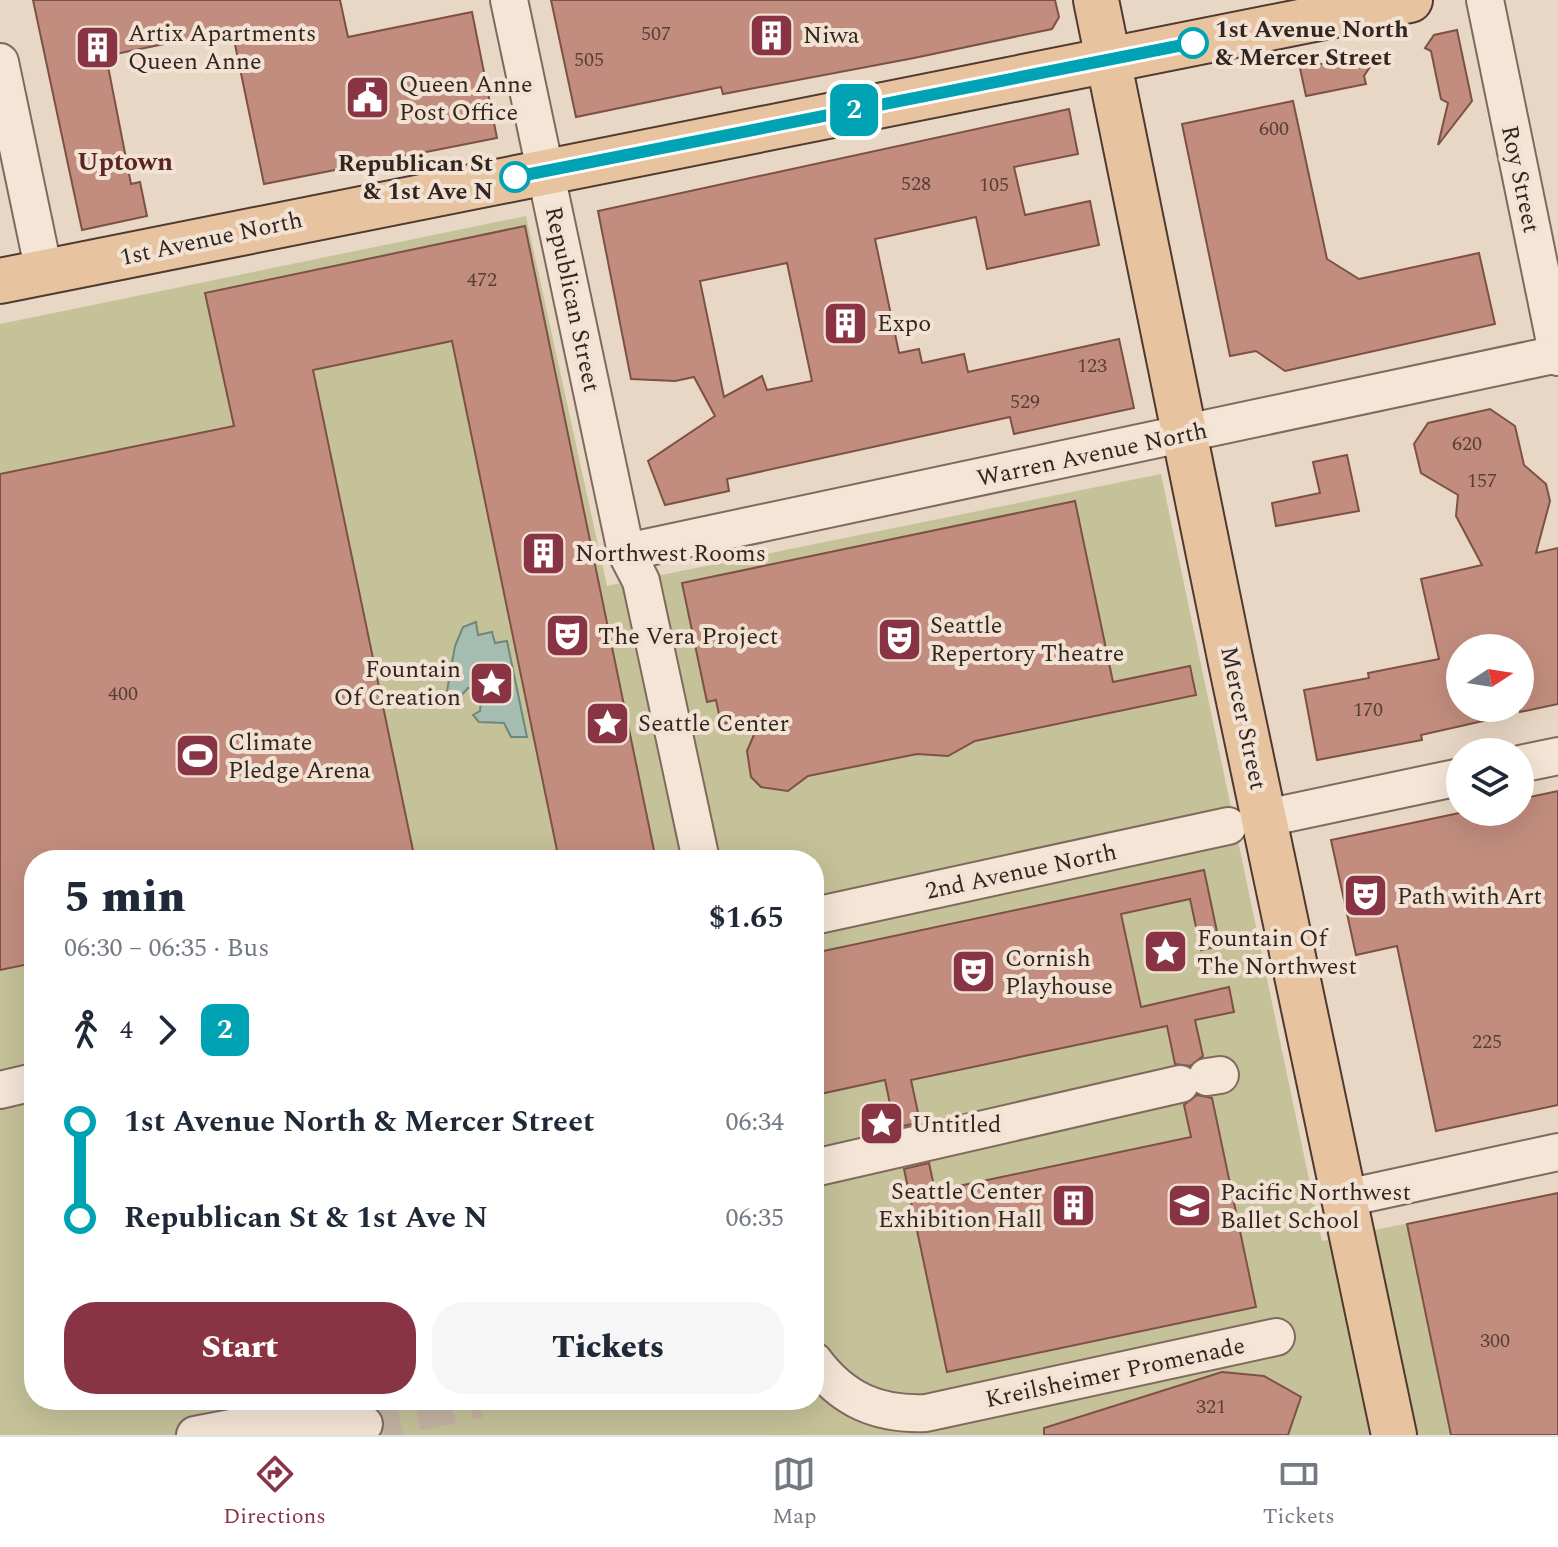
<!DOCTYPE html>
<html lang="en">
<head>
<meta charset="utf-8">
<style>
	:root { --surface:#fff; --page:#f6f6f7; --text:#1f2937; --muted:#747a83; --line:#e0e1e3; --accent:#893445 }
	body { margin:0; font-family:Spectral,serif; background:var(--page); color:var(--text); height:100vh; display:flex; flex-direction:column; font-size:30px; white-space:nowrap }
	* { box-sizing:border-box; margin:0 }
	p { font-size:26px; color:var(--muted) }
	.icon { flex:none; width:44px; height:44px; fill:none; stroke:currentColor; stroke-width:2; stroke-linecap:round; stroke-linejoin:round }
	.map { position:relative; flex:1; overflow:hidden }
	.drawer { position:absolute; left:24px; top:850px; width:800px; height:560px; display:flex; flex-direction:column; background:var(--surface); border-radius:32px; box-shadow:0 8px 32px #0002 }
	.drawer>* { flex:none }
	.badge { padding:0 16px; border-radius:12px; font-size:28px; line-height:52px }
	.needle { width:52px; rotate:78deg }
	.fabs { position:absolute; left:1446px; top:634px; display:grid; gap:16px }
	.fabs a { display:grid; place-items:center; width:88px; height:88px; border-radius:50%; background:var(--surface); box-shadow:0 8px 32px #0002; font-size:40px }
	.map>.badge { position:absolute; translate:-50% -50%; box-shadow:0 0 0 4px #fff }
	.legs { display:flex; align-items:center; gap:12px; height:88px; padding:0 40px; font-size:26px }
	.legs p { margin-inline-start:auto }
	.head { display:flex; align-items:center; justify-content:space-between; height:136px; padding:0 40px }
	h1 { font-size:44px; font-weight:800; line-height:60px }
	.button { display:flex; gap:16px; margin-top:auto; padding:16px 40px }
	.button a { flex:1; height:92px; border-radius:32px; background:var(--accent); color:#fff; font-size:32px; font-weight:800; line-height:92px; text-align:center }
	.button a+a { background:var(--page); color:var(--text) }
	ul { padding:0 40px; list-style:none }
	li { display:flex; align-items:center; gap:28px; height:96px; font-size:30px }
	li i { display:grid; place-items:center; width:12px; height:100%; margin:0 10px; background:currentColor }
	li i::after { content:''; width:20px; height:20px; margin:-10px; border:6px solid; border-radius:50%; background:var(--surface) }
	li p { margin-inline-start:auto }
	li:first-child i { background:linear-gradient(#0000 50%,currentColor 0) }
	li:last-child i { background:linear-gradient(currentColor 50%,#0000 0) }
	.dock { display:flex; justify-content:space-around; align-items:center; height:112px; border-top:2px solid var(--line); background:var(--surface); font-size:22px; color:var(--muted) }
	.dock a { display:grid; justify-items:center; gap:4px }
	.dock .on { color:var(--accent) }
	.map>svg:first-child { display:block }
	.green { fill:#c5c299; fill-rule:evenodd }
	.water { fill:#a5bcb1; stroke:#6d897d; stroke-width:2 }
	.building { fill:#c28d7e; stroke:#7d5145; stroke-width:2; fill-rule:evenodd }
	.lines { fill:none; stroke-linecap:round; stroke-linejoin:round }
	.minor-tunnel { stroke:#c4b3a3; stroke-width:36; stroke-dasharray:36 18; stroke-linecap:butt }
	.minor-casing { stroke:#81695d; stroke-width:40 }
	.major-casing { stroke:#4f3930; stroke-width:48 }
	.minor { stroke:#f4e5d6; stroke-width:36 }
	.major { stroke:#e8c3a0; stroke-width:44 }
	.line-1-casing { stroke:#fff; stroke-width:18 }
	.line-1 { stroke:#00a3b4; stroke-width:12 }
	.stop-1-dot { fill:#fff; stroke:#00a3b4; stroke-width:4 }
	.labels { text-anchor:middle; stroke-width:8; stroke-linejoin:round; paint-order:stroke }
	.number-label { font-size:20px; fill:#573f37 }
	.stop-label { font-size:24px; font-weight:bold; fill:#33251f; stroke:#f1e2d3; text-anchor:start }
	.poi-label { font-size:24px; fill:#33251f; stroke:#f1e2d3; text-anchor:start }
	.street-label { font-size:24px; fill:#33251f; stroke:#f1e2d3 }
	.neighbourhood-label { font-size:26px; font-weight:bold; fill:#5a2423; stroke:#f1e2d3 }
</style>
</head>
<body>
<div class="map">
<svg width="1558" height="1435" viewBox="0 0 1558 1435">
	<rect width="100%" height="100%" fill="#e8d7c4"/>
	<path class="green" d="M526 216 607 586 1161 474 1322 1241 1558 1192V1435H0V324ZM34 860H814V1400H34Z"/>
	<polygon class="water" points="476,622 478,635 492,632 495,643 507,641 527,737 511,737 504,723 479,722 473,715 480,711 481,700 476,688 468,688 459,698 447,691 455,646 463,627"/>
	<g class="building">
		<polygon points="33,0 340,0 348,37 472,12 497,138 264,184 232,30 106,56 131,184 140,182 147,216 82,230"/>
		<polygon points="551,0 1055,0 1059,17 1052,29 914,58 723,94 721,87 576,117"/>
		<polygon points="1457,30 1472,101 1438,145 1448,103 1441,99 1431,51 1425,48 1434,35"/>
		<polygon points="1379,53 1364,76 1366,84 1306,96 1300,68"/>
		<polygon points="1293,101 1327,259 1359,279 1479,253 1495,324 1285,371 1256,351 1230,356 1182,124"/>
		<path d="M1069 109 1078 154 1014 167 1025 215 1090 201 1099 245 987 269 976 217 875 239 899 353 919 349 922 363 964 354 968 372 1119 339 1134 408 1014 434 1010 417 727 479 729 491 665 505 648 461 715 416 694 377 675 381 631 379 598 211ZM787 263 812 381 767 390 762 376 724 397 700 281Z"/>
		<polygon points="525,226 656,860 559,860 452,341 313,370 415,860 34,860 34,963 0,970 0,474 234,426 205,293"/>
		<polygon points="1490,409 1515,426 1524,465 1546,484 1550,501 1536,553 1558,548 1558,704 1520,712 1520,648 1460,648 1460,708 1500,708 1501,717 1421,735 1422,740 1317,760 1304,690 1369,678 1368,673 1439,659 1421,579 1482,565 1456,516 1458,495 1421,473 1414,444 1428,423"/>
		<polygon points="1347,455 1359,511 1276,526 1272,503 1320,493 1313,462"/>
		<polygon points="1075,501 1113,682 1190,666 1196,695 975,741 948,756 917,754 808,776 788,791 761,787 751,777 747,751 762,716 721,724 716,700 707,702 682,583"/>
		<polygon points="1558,791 1558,1105 1436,1131 1397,946 1356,955 1331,840 1464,812 1520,812 1520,799"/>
		<polygon points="1204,870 1220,946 1201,950 1190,899 1121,914 1141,1007 1229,987 1234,1012 1195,1020 1203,1056 1190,1066 1175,1064 1167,1026 911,1080 920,1122 895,1128 885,1080 820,1094 814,1063 814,953"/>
		<polygon points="1197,1095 1212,1098 1256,1307 947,1372 904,1169 929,1163 935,1191 1191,1137 1184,1105"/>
		<polygon points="1558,1193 1558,1435 1451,1435 1407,1224"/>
		<polygon points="1222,1372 1264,1376 1301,1397 1288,1435 1044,1435 1044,1428"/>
	</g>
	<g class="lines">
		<polyline class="minor-tunnel" points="364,1424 479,1400"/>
		<defs>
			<g id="minor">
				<polyline points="509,0 626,552 641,581 701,860"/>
				<polyline points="1485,0 1558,357"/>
				<polyline points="0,62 44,272"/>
				<polyline points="626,552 1558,354"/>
				<polyline points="1520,764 1558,756"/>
				<polyline points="1266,818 1460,777"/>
				<polyline points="814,916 1228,826"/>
				<polyline points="1207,1077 1220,1075"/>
				<polyline points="0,1090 34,1082"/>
				<polyline points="814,1168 1180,1084"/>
				<polyline points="1346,1198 1558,1152"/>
				<path d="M814 1361C843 1400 878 1415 926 1413L1276 1337"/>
				<polyline points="195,1435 247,1425 364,1424"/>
			</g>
			<g id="major">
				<polyline points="1096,0 1231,663 1394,1435"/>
				<polyline points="0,281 1410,0"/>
			</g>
		</defs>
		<use href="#minor" class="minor-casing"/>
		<use href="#major" class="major-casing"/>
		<use href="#minor" class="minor"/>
		<use href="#major" class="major"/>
	</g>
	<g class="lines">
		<defs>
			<polyline id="line-1" points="515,177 1193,43"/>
		</defs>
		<use href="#line-1" class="line-1-casing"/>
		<use href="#line-1" class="line-1"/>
	</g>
	<defs>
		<symbol id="building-square" viewBox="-11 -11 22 22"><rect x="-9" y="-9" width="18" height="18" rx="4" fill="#893445" stroke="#f1e2d3"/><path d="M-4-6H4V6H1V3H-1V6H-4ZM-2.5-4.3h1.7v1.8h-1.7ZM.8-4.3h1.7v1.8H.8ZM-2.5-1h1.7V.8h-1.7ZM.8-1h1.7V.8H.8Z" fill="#fff"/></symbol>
		<symbol id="civic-square" viewBox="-11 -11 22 22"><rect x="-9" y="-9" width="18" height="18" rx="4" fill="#893445" stroke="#f1e2d3"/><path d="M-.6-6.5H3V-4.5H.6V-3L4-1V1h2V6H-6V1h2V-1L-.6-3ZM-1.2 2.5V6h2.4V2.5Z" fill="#fff"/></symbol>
		<symbol id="theatre-square" viewBox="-11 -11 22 22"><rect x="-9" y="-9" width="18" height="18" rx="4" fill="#893445" stroke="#f1e2d3"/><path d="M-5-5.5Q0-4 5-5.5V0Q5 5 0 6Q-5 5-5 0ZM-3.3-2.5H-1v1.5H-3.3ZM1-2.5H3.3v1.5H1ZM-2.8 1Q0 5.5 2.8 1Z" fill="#fff"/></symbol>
		<symbol id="sight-square" viewBox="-11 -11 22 22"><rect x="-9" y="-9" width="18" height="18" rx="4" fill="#893445" stroke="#f1e2d3"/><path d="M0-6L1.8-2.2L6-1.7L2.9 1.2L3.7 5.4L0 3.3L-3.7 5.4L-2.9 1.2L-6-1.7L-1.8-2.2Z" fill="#fff"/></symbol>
		<symbol id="stadium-square" viewBox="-11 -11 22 22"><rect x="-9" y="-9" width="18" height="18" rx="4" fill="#893445" stroke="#f1e2d3"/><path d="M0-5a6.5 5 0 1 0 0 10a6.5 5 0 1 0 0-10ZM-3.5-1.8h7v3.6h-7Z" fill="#fff"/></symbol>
		<symbol id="school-square" viewBox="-11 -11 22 22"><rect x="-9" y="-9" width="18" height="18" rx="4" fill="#893445" stroke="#f1e2d3"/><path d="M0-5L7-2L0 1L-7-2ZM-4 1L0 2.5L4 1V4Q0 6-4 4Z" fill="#fff"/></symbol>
	</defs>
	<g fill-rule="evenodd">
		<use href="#building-square" x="746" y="10" width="51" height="51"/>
		<use href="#building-square" x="72" y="22" width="51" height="51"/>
		<use href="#civic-square" x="342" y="72" width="51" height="51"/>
		<use href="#building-square" x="820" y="298" width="51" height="51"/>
		<use href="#building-square" x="518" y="528" width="51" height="51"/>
		<use href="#theatre-square" x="542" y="610" width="51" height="51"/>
		<use href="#theatre-square" x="874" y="614" width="51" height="51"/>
		<use href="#sight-square" x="466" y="658" width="51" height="51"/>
		<use href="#sight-square" x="582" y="698" width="51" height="51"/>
		<use href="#stadium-square" x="172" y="730" width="51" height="51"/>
		<use href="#theatre-square" x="1340" y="870" width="51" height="51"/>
		<use href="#sight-square" x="1140" y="926" width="51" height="51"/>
		<use href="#theatre-square" x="948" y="946" width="51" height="51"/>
		<use href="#sight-square" x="856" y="1098" width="51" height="51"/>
		<use href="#building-square" x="1048" y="1180" width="51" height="51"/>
		<use href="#school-square" x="1164" y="1180" width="51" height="51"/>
	</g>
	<g class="stop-1-dot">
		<circle cx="1193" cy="43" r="14"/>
		<circle cx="515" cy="177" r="14"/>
	</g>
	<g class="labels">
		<g class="number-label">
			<text x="656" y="40">507</text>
			<text x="589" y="66">505</text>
			<text x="1274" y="135">600</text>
			<text x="916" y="190">528</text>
			<text x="994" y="191">105</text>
			<text x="482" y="286">472</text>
			<text x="1092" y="372">123</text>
			<text x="1025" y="408">529</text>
			<text x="1467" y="450">620</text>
			<text x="1482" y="487">157</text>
			<text x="123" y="700">400</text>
			<text x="1368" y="716">170</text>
			<text x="1487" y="1048">225</text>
			<text x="1495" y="1347">300</text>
			<text x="1211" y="1413">321</text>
		</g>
		<g class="stop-label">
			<text x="1215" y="37">1st Avenue North<tspan x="1215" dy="28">&amp; Mercer Street</tspan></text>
			<text x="493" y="171" text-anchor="end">Republican St<tspan x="493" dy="28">&amp; 1st Ave N</tspan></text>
		</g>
		<g class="poi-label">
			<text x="128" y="41">Artix Apartments<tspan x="128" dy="28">Queen Anne</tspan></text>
			<text x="803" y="43">Niwa</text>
			<text x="399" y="92">Queen Anne<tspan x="399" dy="28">Post Office</tspan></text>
			<text x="877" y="331">Expo</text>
			<text x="575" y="561">Northwest Rooms</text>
			<text x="930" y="633">Seattle<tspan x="930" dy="28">Repertory Theatre</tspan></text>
			<text x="598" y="644">The Vera Project</text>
			<text x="461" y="677" text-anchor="end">Fountain<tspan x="461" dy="28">Of Creation</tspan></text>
			<text x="638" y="731">Seattle Center</text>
			<text x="228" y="750">Climate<tspan x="228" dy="28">Pledge Arena</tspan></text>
			<text x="1397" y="904">Path with Art</text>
			<text x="1197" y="946">Fountain Of<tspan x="1197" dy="28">The Northwest</tspan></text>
			<text x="1005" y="966">Cornish<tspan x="1005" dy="28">Playhouse</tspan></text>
			<text x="912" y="1132">Untitled</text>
			<text x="1042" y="1199" text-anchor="end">Seattle Center<tspan x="1042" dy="28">Exhibition Hall</tspan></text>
			<text x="1220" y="1200">Pacific Northwest<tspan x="1220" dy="28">Ballet School</tspan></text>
		</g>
		<g class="street-label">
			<text transform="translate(1521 179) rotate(78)" y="8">Roy Street</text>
			<text transform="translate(211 238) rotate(-12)" y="8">1st Avenue North</text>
			<text transform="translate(573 299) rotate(78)" y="8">Republican Street</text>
			<text transform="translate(1092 454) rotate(-12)" y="8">Warren Avenue North</text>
			<text transform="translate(1244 718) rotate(78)" y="8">Mercer Street</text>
			<text transform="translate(1021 871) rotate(-12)" y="8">2nd Avenue North</text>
			<text transform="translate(1115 1372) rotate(-12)" y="8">Kreilsheimer Promenade</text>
		</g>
		<g class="neighbourhood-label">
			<text x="125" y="170">Uptown</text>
		</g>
	</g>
</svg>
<div class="fabs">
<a><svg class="needle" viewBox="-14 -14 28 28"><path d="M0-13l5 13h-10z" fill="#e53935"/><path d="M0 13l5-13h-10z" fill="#747a83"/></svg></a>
<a><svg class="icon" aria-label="layers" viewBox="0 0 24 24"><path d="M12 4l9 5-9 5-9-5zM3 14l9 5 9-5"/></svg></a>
</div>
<b class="badge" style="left:854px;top:110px;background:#00a3b4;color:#fff">2</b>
<section class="drawer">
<div class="head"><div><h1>5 min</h1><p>06:30 – 06:35 · Bus</p></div><b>$1.65</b></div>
<div class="legs"><svg class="icon" aria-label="walk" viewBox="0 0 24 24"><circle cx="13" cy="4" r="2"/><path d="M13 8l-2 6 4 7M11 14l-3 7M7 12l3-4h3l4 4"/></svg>4<svg class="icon" aria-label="forward" viewBox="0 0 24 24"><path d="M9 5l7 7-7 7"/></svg><b class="badge" style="background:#00a3b4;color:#fff">2</b></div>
<ul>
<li><i style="color:#00a3b4"></i><b>1st Avenue North &amp; Mercer Street</b><p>06:34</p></li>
<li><i style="color:#00a3b4"></i><b>Republican St &amp; 1st Ave N</b><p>06:35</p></li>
</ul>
<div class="button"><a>Start</a><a>Tickets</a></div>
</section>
</div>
<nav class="dock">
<a class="on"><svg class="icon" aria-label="directions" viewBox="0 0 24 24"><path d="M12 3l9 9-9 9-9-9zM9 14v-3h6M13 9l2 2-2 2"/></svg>Directions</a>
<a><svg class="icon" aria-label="map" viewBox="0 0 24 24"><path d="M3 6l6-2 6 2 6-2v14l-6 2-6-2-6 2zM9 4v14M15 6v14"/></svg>Map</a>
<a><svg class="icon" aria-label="tickets" viewBox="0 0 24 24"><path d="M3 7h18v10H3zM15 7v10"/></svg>Tickets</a>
</nav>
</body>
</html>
